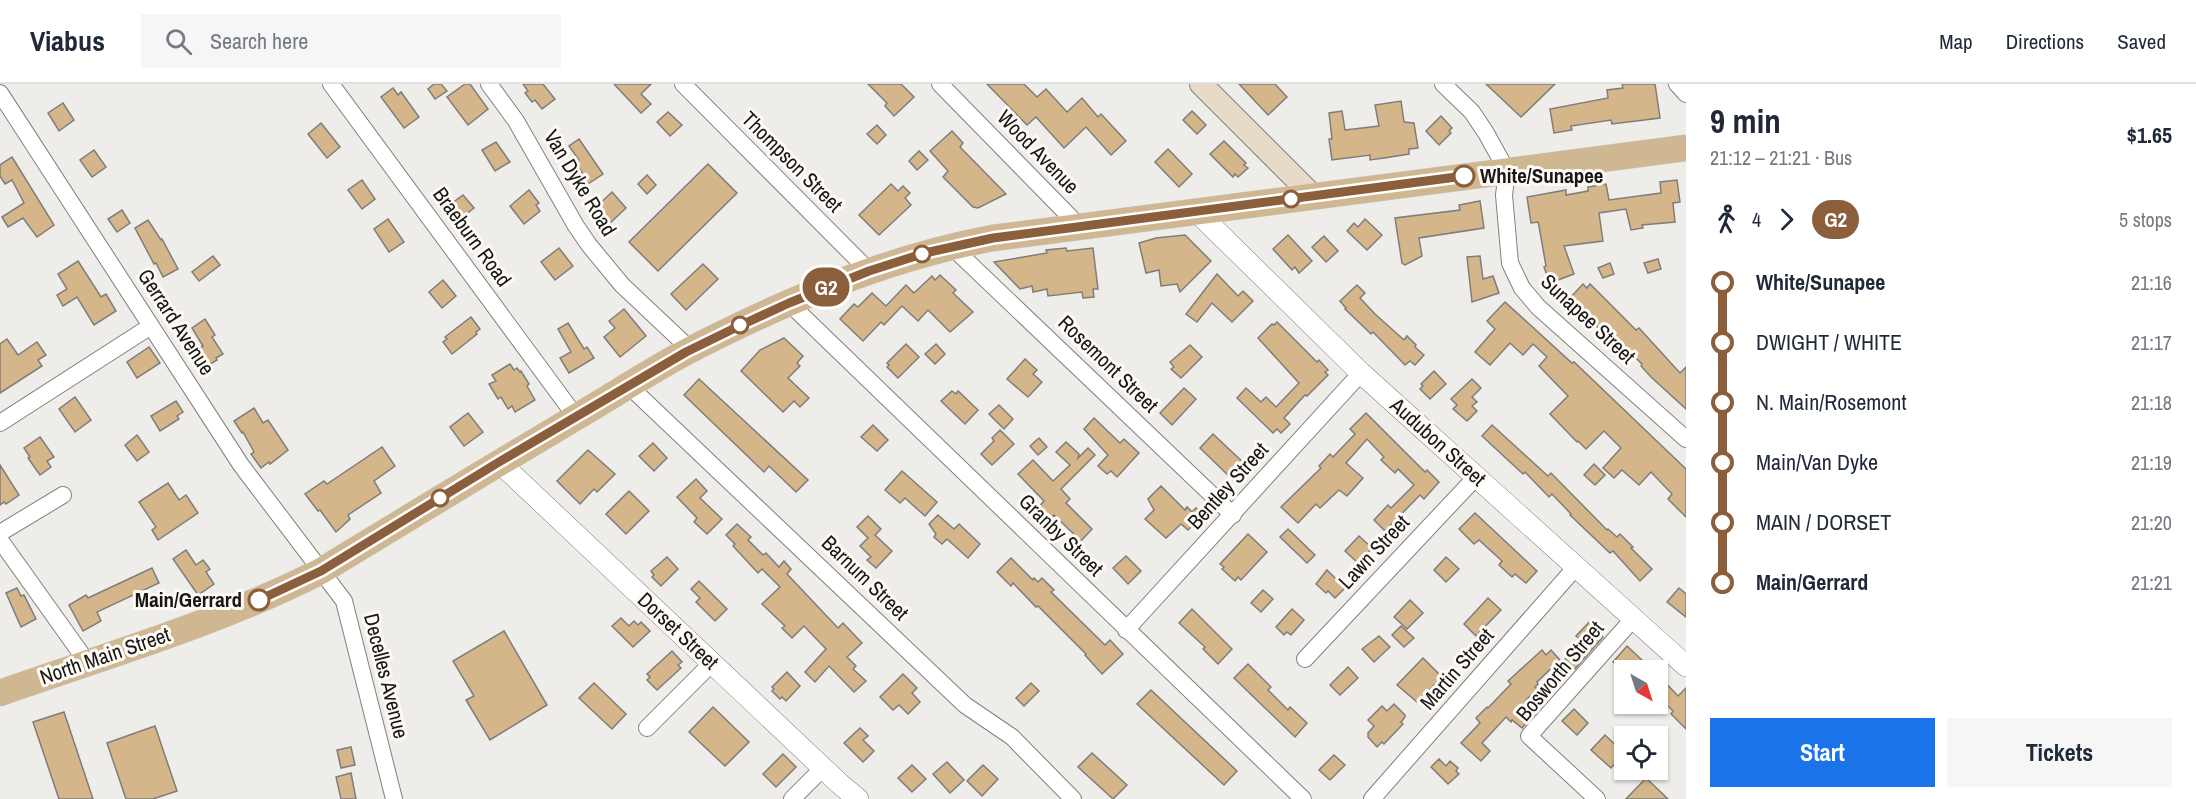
<!DOCTYPE html>
<html lang="en">
<head>
<meta charset="utf-8">
<style>
	:root { --surface:#fff; --page:#f6f6f7; --text:#1f2937; --muted:#747a83; --line:#e0e1e3; --accent:#1a73e8 }
	body { margin:0; font-family:"Archivo Narrow",sans-serif; background:var(--page); color:var(--text); height:100vh; display:flex; flex-direction:column; font-size:22px; white-space:nowrap }
	* { box-sizing:border-box; margin:0 }
	p { font-size:20px; color:var(--muted) }
	.icon { flex:none; width:33px; height:33px; fill:none; stroke:currentColor; stroke-width:2; stroke-linecap:round; stroke-linejoin:round }
	.map { position:relative; flex:1; overflow:hidden }
	.side { display:flex; flex-direction:column; background:var(--surface); width:510px }
	.side>* { flex:none }
	.badge { padding:0 12px; border-radius:20px; font-size:21px; line-height:39px }
	.needle { width:39px; rotate:141deg }
	.tools { position:absolute; left:1614px; top:576px; display:grid; gap:12px }
	.tools a { display:grid; place-items:center; width:54px; height:54px; border-radius:0px; background:var(--surface); box-shadow:0 2px 4px #0004; font-size:30px }
	.map>.badge { position:absolute; translate:-50% -50%; box-shadow:0 0 0 3px #fff }
	.legs { display:flex; align-items:center; gap:9px; height:66px; padding:0 24px; font-size:20px }
	.legs p { margin-inline-start:auto }
	.head { display:flex; align-items:center; justify-content:space-between; height:102px; padding:0 24px }
	h1 { font-size:33px; font-weight:800; line-height:45px }
	.cta { display:flex; gap:12px; margin-top:auto; padding:12px 24px }
	.cta a { flex:1; height:69px; border-radius:0px; background:var(--accent); color:#fff; font-size:24px; font-weight:800; line-height:69px; text-align:center }
	.cta a+a { background:var(--page); color:var(--text) }
	ul { padding:0 24px; list-style:none }
	li { display:flex; align-items:center; gap:21px; height:60px; font-size:22px }
	li i { display:grid; place-items:center; width:9px; height:100%; margin:0 8px; background:currentColor }
	li i::after { content:''; width:15px; height:15px; margin:-8px; border:4px solid; border-radius:50%; background:var(--surface) }
	li p { margin-inline-start:auto }
	li:first-child i { background:linear-gradient(#0000 50%,currentColor 0) }
	li:last-child i { background:linear-gradient(currentColor 50%,#0000 0) }
	header { display:flex; align-items:center; gap:36px; box-sizing:border-box; height:84px; padding:0 30px; background:var(--surface); border-bottom:2px solid var(--line) }
	header strong { font-size:28px }
	nav { display:flex; gap:33px; margin-inline-start:auto; font-size:21px }
	.search { width:420px; height:54px; background:var(--page); display:flex; align-items:center; gap:15px; box-sizing:border-box; padding:0 21px; border-radius:0px; color:var(--muted); font-size:22px }
	main { display:flex; flex:1; min-height:0 }
	.map>svg:first-child { display:block }
	.building { fill:#d5b68a; stroke:#7f7d7a; stroke-width:1.5 }
	.lines { fill:none; stroke-linecap:round; stroke-linejoin:round }
	.minor-casing { stroke:#83807d; stroke-width:18 }
	.tertiary-casing { stroke:#83807d; stroke-width:22 }
	.secondary-casing { stroke:#83807d; stroke-width:24 }
	.primary-casing { stroke:#c8c7c7; stroke-width:27 }
	.minor { stroke:#fff; stroke-width:16 }
	.tertiary { stroke:#fff; stroke-width:21 }
	.secondary { stroke:#e7dbc8; stroke-width:22 }
	.primary { stroke:#cfb791; stroke-width:26 }
	.line-1-casing { stroke:#fff; stroke-width:14 }
	.line-1 { stroke:#8b5e3c; stroke-width:9 }
	.stop-1-dot { fill:#fff; stroke:#8b5e3c; stroke-width:3 }
	.labels { text-anchor:middle; stroke-width:6; stroke-linejoin:round; paint-order:stroke }
	.street-label { font-size:21px; fill:#181716; stroke:#fdfaf6 }
	.stop-label { font-size:21px; font-weight:bold; fill:#181716; stroke:#fdfaf6; text-anchor:start }
</style>
</head>
<body>
<header>
<strong>Viabus</strong>
<div class="search"><svg class="icon" aria-label="search" viewBox="0 0 24 24"><circle cx="10" cy="10" r="6"/><path d="M15 15l6 6"/></svg>Search here</div>
<nav><a>Map</a><a>Directions</a><a>Saved</a></nav>
</header>
<main>
<div class="map">
<svg width="1686" height="715" viewBox="0 0 1686 715">
	<rect width="100%" height="100%" fill="#efede9"/>
	<g class="building">
		<polygon points="434,0 441,0 447,7 435,15 428,5"/>
		<polygon points="465,0 470,0 488,25 468,41 447,13"/>
		<polygon points="523,0 543,0 555,15 542,25 535,16 532,18 525,9 528,7"/>
		<polygon points="614,0 651,0 641,10 651,20 641,29"/>
		<polygon points="868,0 901,0 914,13 894,32 885,22 887,19"/>
		<polygon points="987,0 1024,0 1037,13 1046,5 1067,28 1082,14 1098,33 1101,30 1126,57 1111,71 1086,43 1064,64 1036,33 1027,41"/>
		<polygon points="1239,0 1275,0 1287,13 1268,31"/>
		<polygon points="1486,0 1555,0 1521,33"/>
		<polygon points="1622,0 1655,0 1660,34 1612,40 1611,36 1571,42 1572,46 1554,49 1550,25 1608,14 1607,6 1623,4"/>
		<polygon points="393,4 398,11 401,8 419,33 404,44 381,13"/>
		<polygon points="1401,17 1404,38 1414,39 1418,64 1409,65 1409,70 1384,74 1370,76 1370,71 1332,76 1329,55 1332,55 1329,29 1342,27 1345,46 1379,42 1375,21"/>
		<polygon points="63,19 74,36 59,47 48,29"/>
		<polygon points="1192,27 1206,41 1197,50 1183,36"/>
		<polygon points="668,28 682,41 670,52 657,38"/>
		<polygon points="1441,32 1452,44 1449,47 1451,49 1439,61 1426,47"/>
		<polygon points="321,39 340,63 327,74 308,50"/>
		<polygon points="877,41 886,51 877,60 867,50"/>
		<polygon points="952,47 963,59 960,63 1006,110 978,124 973,123 943,93 948,87 930,67"/>
		<polygon points="579,55 603,90 588,100 576,78 579,76 569,62"/>
		<polygon points="1224,57 1246,79 1244,81 1248,84 1238,93 1235,90 1233,93 1210,70"/>
		<polygon points="496,58 510,78 495,87 482,66"/>
		<polygon points="1168,65 1192,90 1179,103 1155,78"/>
		<polygon points="94,66 106,83 92,93 80,76"/>
		<polygon points="919,67 928,76 917,86 909,77"/>
		<polygon points="12,73 54,141 37,153 23,134 8,143 2,133 24,119 12,96 5,100 0,92 0,81"/>
		<polygon points="708,80 737,109 658,187 629,158"/>
		<polygon points="647,91 656,101 647,110 638,100"/>
		<polygon points="362,96 375,115 362,125 348,106"/>
		<polygon points="1677,96 1680,118 1673,119 1675,138 1642,141 1643,144 1631,146 1626,125 1599,129 1603,157 1564,162 1574,190 1550,199 1544,183 1546,182 1539,142 1538,138 1531,139 1527,113 1566,106 1566,111 1588,107 1588,103 1606,100 1609,116 1661,109 1660,98"/>
		<polygon points="891,100 898,107 903,102 910,109 905,114 911,121 879,151 859,131"/>
		<polygon points="529,106 539,119 536,121 540,127 524,140 510,122"/>
		<polygon points="612,108 626,124 608,141 607,139 605,141 592,127"/>
		<polygon points="463,111 474,124 458,137 447,123"/>
		<polygon points="1480,117 1484,144 1419,154 1422,172 1405,181 1402,179 1395,134 1460,126 1459,121"/>
		<polygon points="122,126 130,139 117,148 108,135"/>
		<polygon points="388,135 404,158 389,168 374,145"/>
		<polygon points="1365,135 1382,151 1367,166 1347,147 1354,139 1358,143"/>
		<polygon points="148,136 161,156 162,155 178,185 163,193 156,179 154,180 135,144"/>
		<polygon points="1185,151 1211,177 1180,208 1177,200 1161,202 1159,186 1146,189 1139,159 1156,154"/>
		<polygon points="1288,151 1312,177 1299,189 1295,183 1292,186 1273,165"/>
		<polygon points="1324,152 1338,167 1326,178 1312,163"/>
		<polygon points="559,164 573,182 555,196 541,178"/>
		<polygon points="1066,164 1067,167 1093,164 1098,205 1093,205 1094,213 1083,214 1082,208 1048,212 1047,205 1033,208 1032,202 1020,205 994,178 1047,169 1046,166"/>
		<polygon points="213,172 220,181 199,197 192,188"/>
		<polygon points="1480,172 1483,195 1493,192 1499,209 1472,218 1467,173"/>
		<polygon points="1658,175 1661,185 1648,189 1644,179"/>
		<polygon points="78,177 101,213 106,210 116,227 94,241 77,213 63,222 57,211 67,205 58,190"/>
		<polygon points="1610,179 1614,190 1603,194 1598,184"/>
		<polygon points="703,180 718,195 686,226 671,210"/>
		<polygon points="1217,190 1238,212 1243,207 1253,217 1232,238 1212,219 1197,238 1186,230"/>
		<polygon points="940,191 956,206 953,209 973,228 950,248 928,226 918,237 902,222 884,241 881,238 863,257 840,235 854,220 858,223 872,209 886,222 906,201 914,209 932,192 935,196"/>
		<polygon points="443,196 456,212 442,224 429,208"/>
		<polygon points="1583,200 1587,204 1590,200 1636,246 1639,244 1680,289 1686,283 1686,325 1651,293 1641,282 1642,280 1609,249 1606,252 1596,242 1597,241 1569,215"/>
		<polygon points="1357,201 1365,209 1360,214 1375,230 1404,256 1407,252 1416,261 1415,263 1424,271 1415,281 1410,277 1405,281 1373,248 1371,250 1345,225 1346,224 1340,217"/>
		<polygon points="1505,218 1572,279 1574,278 1686,385 1686,433 1668,415 1672,410 1651,388 1639,401 1622,386 1614,394 1603,384 1621,364 1604,347 1586,365 1578,357 1577,358 1550,330 1568,312 1539,282 1547,273 1533,260 1523,271 1510,259 1490,281 1475,268 1495,245 1487,237"/>
		<polygon points="624,225 646,252 620,273 604,253 615,244 609,237"/>
		<polygon points="471,233 480,245 476,248 477,250 452,270 443,258 447,255 445,253"/>
		<polygon points="205,235 215,251 212,253 223,270 216,274 217,276 201,286 199,282 197,284 189,271 203,262 192,244"/>
		<polygon points="1277,238 1317,278 1319,276 1328,286 1325,288 1328,291 1307,312 1305,311 1284,334 1290,340 1281,349 1277,345 1273,349 1237,314 1246,304 1261,318 1266,313 1276,323 1299,299 1258,254 1272,240 1274,241"/>
		<polygon points="568,239 584,265 587,263 594,274 569,289 560,274 571,268 558,245"/>
		<polygon points="784,254 803,272 797,279 800,282 788,294 809,314 800,323 794,317 783,328 741,287 760,266"/>
		<polygon points="7,255 18,271 37,258 46,271 38,276 42,282 0,309 0,260"/>
		<polygon points="906,260 919,273 898,294 887,283 889,281 887,279"/>
		<polygon points="936,260 945,270 935,280 925,270"/>
		<polygon points="1190,261 1202,273 1181,294 1171,285 1174,283 1170,278"/>
		<polygon points="149,263 160,279 137,294 127,278"/>
		<polygon points="1025,275 1037,286 1033,290 1042,298 1028,313 1007,295"/>
		<polygon points="510,280 514,286 517,284 520,288 521,287 529,300 527,302 535,316 515,328 512,322 508,325 501,313 498,315 489,300 496,297 492,291"/>
		<polygon points="1434,287 1446,300 1430,315 1420,305 1423,302 1421,300"/>
		<polygon points="699,295 808,396 796,408 769,382 764,388 684,311"/>
		<polygon points="1472,295 1481,304 1472,313 1477,318 1472,322 1477,327 1467,337 1453,325 1457,321 1451,315"/>
		<polygon points="1184,304 1196,315 1172,341 1160,329"/>
		<polygon points="952,307 956,310 958,307 978,326 965,340 941,317"/>
		<polygon points="75,313 91,336 75,348 59,325"/>
		<polygon points="176,317 183,328 177,332 179,335 160,347 151,332"/>
		<polygon points="999,321 1013,335 1004,345 989,330"/>
		<polygon points="254,324 263,339 268,336 288,366 270,380 269,378 261,384 251,370 254,368 243,348 242,349 234,337"/>
		<polygon points="468,329 483,348 464,362 450,343"/>
		<polygon points="1366,329 1425,388 1427,386 1439,398 1424,415 1420,411 1385,447 1374,436 1388,421 1391,424 1414,401 1398,385 1395,389 1381,376 1384,373 1367,355 1346,379 1363,394 1347,412 1339,406 1320,424 1316,420 1298,439 1281,423 1321,384 1319,382 1330,370 1333,373 1355,350 1350,345"/>
		<polygon points="1094,334 1120,359 1124,355 1139,369 1117,393 1111,387 1107,390 1098,382 1108,371 1084,345"/>
		<polygon points="873,341 888,356 877,367 861,353"/>
		<polygon points="1492,341 1548,392 1551,389 1607,446 1608,445 1617,453 1620,450 1633,463 1631,464 1652,485 1640,497 1613,467 1610,469 1570,431 1571,430 1552,410 1549,413 1525,388 1523,390 1482,352"/>
		<polygon points="1000,346 1014,360 992,381 981,370 994,357 992,354"/>
		<polygon points="1213,350 1247,382 1233,396 1200,364"/>
		<polygon points="137,351 149,368 137,377 125,361"/>
		<polygon points="40,353 54,373 47,377 51,383 40,391 28,374 30,373 24,364"/>
		<polygon points="1039,354 1047,363 1038,371 1030,362"/>
		<polygon points="1066,358 1079,370 1078,374 1088,364 1095,371 1061,405 1070,415 1066,419 1092,445 1081,457 1054,431 1049,436 1038,424 1044,417 1018,390 1033,376 1053,397 1070,381 1056,368"/>
		<polygon points="653,359 667,374 654,387 639,372"/>
		<polygon points="382,363 395,382 374,397 381,409 348,431 350,435 336,448 320,426 318,427 305,410 324,397 327,400"/>
		<polygon points="588,366 615,390 597,408 594,405 580,420 557,397"/>
		<polygon points="1594,380 1605,391 1595,401 1584,391"/>
		<polygon points="0,381 19,411 6,420 4,418 0,421"/>
		<polygon points="902,387 937,418 925,432 905,414 900,419 885,406"/>
		<polygon points="696,395 707,407 700,414 722,435 707,450 694,438 697,434 677,413"/>
		<polygon points="168,399 179,416 186,411 198,429 158,456 152,446 156,443 139,418"/>
		<polygon points="1161,402 1185,426 1187,423 1192,428 1196,424 1206,433 1198,442 1195,439 1188,446 1181,440 1166,454 1145,435 1154,426 1148,415"/>
		<polygon points="629,407 649,427 626,450 606,430"/>
		<polygon points="1475,429 1537,487 1526,499 1515,490 1512,493 1499,481 1502,477 1479,456 1474,460 1459,445"/>
		<polygon points="938,431 954,445 959,440 980,460 968,474 947,455 942,460 934,453 936,450 929,440"/>
		<polygon points="868,432 881,445 875,451 892,467 876,484 867,476 871,473 860,462 868,454 857,443"/>
		<polygon points="737,440 751,453 748,456 763,471 766,469 779,483 784,477 791,485 787,490 838,544 843,539 862,559 847,573 856,582 853,585 866,597 854,608 829,582 815,598 805,588 826,565 804,542 792,554 782,544 785,542 762,520 780,503 762,485 758,489 733,462 735,460 726,451"/>
		<polygon points="1288,445 1315,471 1307,479 1280,453"/>
		<polygon points="1248,450 1267,468 1241,496 1238,493 1235,497 1222,485 1224,483 1220,480"/>
		<polygon points="1359,452 1372,464 1358,479 1345,467"/>
		<polygon points="186,466 196,481 203,476 210,485 206,488 214,500 198,511 173,475"/>
		<polygon points="1126,472 1141,487 1128,500 1113,484"/>
		<polygon points="667,473 678,485 661,502 652,493 654,491 651,487"/>
		<polygon points="1446,473 1459,485 1446,498 1434,486"/>
		<polygon points="1011,474 1033,496 1034,494 1038,498 1042,494 1054,506 1051,508 1105,561 1110,556 1123,570 1102,590 1085,571 1086,570 1038,522 1036,523 1013,499 1011,502 997,488"/>
		<polygon points="152,484 159,499 97,528 101,537 83,547 69,521 86,511 88,514"/>
		<polygon points="1327,486 1345,504 1335,514 1328,507 1326,509 1316,500"/>
		<polygon points="699,497 727,525 715,537 696,518 700,514 691,505"/>
		<polygon points="17,504 21,512 24,511 36,535 21,543 6,509"/>
		<polygon points="1679,504 1686,510 1686,533 1667,518"/>
		<polygon points="1263,506 1273,515 1261,528 1251,519"/>
		<polygon points="1488,514 1501,526 1476,552 1464,540"/>
		<polygon points="1410,516 1423,529 1407,545 1394,533"/>
		<polygon points="1192,525 1232,565 1218,580 1203,565 1205,563 1179,539"/>
		<polygon points="1292,525 1304,536 1291,551 1287,548 1284,551 1276,543"/>
		<polygon points="621,534 629,542 634,537 638,541 641,538 650,547 633,563 612,542"/>
		<polygon points="1592,535 1600,543 1597,546 1603,553 1575,585 1565,575 1582,557 1576,552"/>
		<polygon points="1401,542 1414,554 1404,563 1392,551"/>
		<polygon points="504,547 547,621 490,656 466,616 474,612 453,577"/>
		<polygon points="1379,552 1390,563 1374,578 1362,565"/>
		<polygon points="1627,562 1643,577 1634,586 1623,586 1613,578"/>
		<polygon points="1542,566 1546,571 1551,566 1560,576 1537,598 1538,600 1535,603 1537,605 1526,616 1537,627 1522,644 1512,636 1511,638 1506,633 1482,659 1490,667 1481,677 1461,659 1480,639 1476,634 1487,623 1488,624 1511,600 1508,597"/>
		<polygon points="672,567 682,578 678,581 681,584 657,606 647,596 650,593 647,590"/>
		<polygon points="1423,574 1442,593 1417,618 1397,601"/>
		<polygon points="1248,580 1271,603 1268,606 1288,626 1290,623 1307,639 1295,653 1234,594"/>
		<polygon points="1348,583 1358,594 1340,611 1330,601"/>
		<polygon points="787,588 800,602 786,617 782,613 780,615 772,607 774,605 772,603"/>
		<polygon points="903,590 917,604 912,609 920,618 908,630 899,621 893,626 880,613"/>
		<polygon points="1658,591 1678,612 1686,604 1686,645 1671,630 1673,627 1658,612"/>
		<polygon points="594,599 626,630 612,645 579,614"/>
		<polygon points="1031,599 1039,607 1024,622 1016,614"/>
		<polygon points="1151,606 1237,687 1224,701 1137,620"/>
		<polygon points="1394,620 1405,631 1405,633 1401,638 1403,640 1384,660 1382,658 1377,663 1368,653 1368,649 1374,642 1368,636 1382,622 1387,627"/>
		<polygon points="713,623 749,658 725,682 689,648"/>
		<polygon points="1574,625 1588,639 1577,651 1562,637"/>
		<polygon points="64,628 93,715 59,715 33,638"/>
		<polygon points="155,642 177,707 153,715 126,715 107,659"/>
		<polygon points="860,644 868,652 863,656 874,667 863,678 844,659"/>
		<polygon points="1605,651 1624,669 1611,684 1591,666"/>
		<polygon points="351,663 355,681 341,684 337,666"/>
		<polygon points="1092,669 1127,701 1113,715 1078,683"/>
		<polygon points="783,670 796,683 776,703 763,690"/>
		<polygon points="1334,671 1345,681 1330,696 1319,686"/>
		<polygon points="1439,675 1446,682 1450,677 1458,684 1456,687 1459,690 1448,700 1431,683"/>
		<polygon points="947,678 964,696 950,709 933,690"/>
		<polygon points="912,681 926,695 912,708 898,694"/>
		<polygon points="983,681 998,695 982,712 967,697"/>
		<polygon points="351,689 356,715 341,715 336,693"/>
		<polygon points="1646,694 1668,715 1626,715"/>
	</g>
	<g class="lines">
		<defs>
			<g id="minor">
				<polyline points="331,0 576,333"/>
				<polyline points="489,0 516,37 576,142 589,161 622,201 691,266"/>
				<polyline points="683,0 869,187"/>
				<polyline points="940,0 1079,142"/>
				<polyline points="1443,0 1472,28 1486,49 1507,87 1504,111 1510,179 1522,204 1538,223 1686,355"/>
				<polyline points="1677,0 1686,10"/>
				<polyline points="0,9 241,381 344,517 394,715"/>
				<polyline points="951,162 1233,431"/>
				<polyline points="789,219 1303,715"/>
				<polyline points="629,302 965,621 1012,653 1073,715"/>
				<polyline points="0,339 151,242"/>
				<polyline points="0,449 63,411"/>
				<polyline points="0,456 87,578"/>
				<polyline points="1126,546 1361,289"/>
				<polyline points="1305,575 1476,393"/>
				<polyline points="647,644 712,579"/>
				<polyline points="792,715 823,684"/>
				<polyline points="1372,715 1575,484"/>
				<polyline points="1597,715 1529,652 1633,535"/>
			</g>
			<g id="tertiary">
				<polyline points="1196,127 1361,289 1686,582"/>
				<polyline points="499,378 840,700 858,715"/>
			</g>
			<polyline id="secondary" points="1201,0 1313,112"/>
			<path id="primary" d="M0 609C108 571 219 539 321 487 406 435 492 383 578 332 614 311 650 287 688 267 785 217 886 174 993 154L1686 64"/>
		</defs>
		<use href="#minor" class="minor-casing"/>
		<use href="#tertiary" class="tertiary-casing"/>
		<use href="#secondary" class="secondary-casing"/>
		<use href="#primary" class="primary-casing"/>
		<use href="#minor" class="minor"/>
		<use href="#tertiary" class="tertiary"/>
		<use href="#secondary" class="secondary"/>
		<use href="#primary" class="primary"/>
	</g>
	<g class="lines">
		<defs>
			<polyline id="line-1" points="259,516 321,487 499,378 686,268 737,243 789,219 869,187 925,169 993,154 1464,92"/>
		</defs>
		<use href="#line-1" class="line-1-casing"/>
		<use href="#line-1" class="line-1"/>
	</g>
	<g class="stop-1-dot">
		<circle cx="1464" cy="92" r="10"/>
		<circle cx="1291" cy="115" r="8"/>
		<circle cx="922" cy="170" r="8"/>
		<circle cx="740" cy="241" r="8"/>
		<circle cx="440" cy="414" r="8"/>
		<circle cx="259" cy="516" r="10"/>
	</g>
	<g class="labels">
		<g class="street-label">
			<text transform="translate(1038 68) rotate(46)" y="7">Wood Avenue</text>
			<text transform="translate(792 78) rotate(45)" y="7">Thompson Street</text>
			<text transform="translate(580 99) rotate(59)" y="7">Van Dyke Road</text>
			<text transform="translate(472 153) rotate(54)" y="7">Braeburn Road</text>
			<text transform="translate(1588 235) rotate(43)" y="7">Sunapee Street</text>
			<text transform="translate(176 238) rotate(57)" y="7">Gerrard Avenue</text>
			<text transform="translate(1108 280) rotate(44)" y="7">Rosemont Street</text>
			<text transform="translate(1438 358) rotate(42)" y="7">Audubon Street</text>
			<text transform="translate(1228 402) rotate(-48)" y="7">Bentley Street</text>
			<text transform="translate(1061 451) rotate(44)" y="7">Granby Street</text>
			<text transform="translate(1374 468) rotate(-47)" y="7">Lawn Street</text>
			<text transform="translate(865 494) rotate(44)" y="7">Barnum Street</text>
			<text transform="translate(678 547) rotate(43)" y="7">Dorset Street</text>
			<text transform="translate(105 572) rotate(-19)" y="7">North Main Street</text>
			<text transform="translate(1457 585) rotate(-49)" y="7">Martin Street</text>
			<text transform="translate(1560 587) rotate(-50)" y="7">Bosworth Street</text>
			<text transform="translate(386 592) rotate(76)" y="7">Decelles Avenue</text>
		</g>
		<g class="stop-label">
			<text x="1480" y="99">White/Sunapee</text>
			<text x="242" y="523" text-anchor="end">Main/Gerrard</text>
		</g>
	</g>
</svg>
<div class="tools">
<a><svg class="needle" viewBox="-14 -14 28 28"><path d="M0-13l5 13h-10z" fill="#e53935"/><path d="M0 13l5-13h-10z" fill="#747a83"/></svg></a>
<a><svg class="icon" aria-label="locate" viewBox="0 0 24 24"><circle cx="12" cy="12" r="6"/><path d="M12 2v4M12 18v4M2 12h4M18 12h4"/></svg></a>
</div>
<b class="badge" style="left:826px;top:203px;background:#8b5e3c;color:#fff">G2</b>
</div>
<section class="side">
<div class="head"><div><h1>9 min</h1><p>21:12 – 21:21 · Bus</p></div><b>$1.65</b></div>
<div class="legs"><svg class="icon" aria-label="walk" viewBox="0 0 24 24"><circle cx="13" cy="4" r="2"/><path d="M13 8l-2 6 4 7M11 14l-3 7M7 12l3-4h3l4 4"/></svg>4<svg class="icon" aria-label="forward" viewBox="0 0 24 24"><path d="M9 5l7 7-7 7"/></svg><b class="badge" style="background:#8b5e3c;color:#fff">G2</b><p>5 stops</p></div>
<ul>
<li><i style="color:#8b5e3c"></i><b>White/Sunapee</b><p>21:16</p></li>
<li><i style="color:#8b5e3c"></i><span>DWIGHT / WHITE</span><p>21:17</p></li>
<li><i style="color:#8b5e3c"></i><span>N. Main/Rosemont</span><p>21:18</p></li>
<li><i style="color:#8b5e3c"></i><span>Main/Van Dyke</span><p>21:19</p></li>
<li><i style="color:#8b5e3c"></i><span>MAIN / DORSET</span><p>21:20</p></li>
<li><i style="color:#8b5e3c"></i><b>Main/Gerrard</b><p>21:21</p></li>
</ul>
<div class="cta"><a>Start</a><a>Tickets</a></div>
</section>
</main>
</body>
</html>
